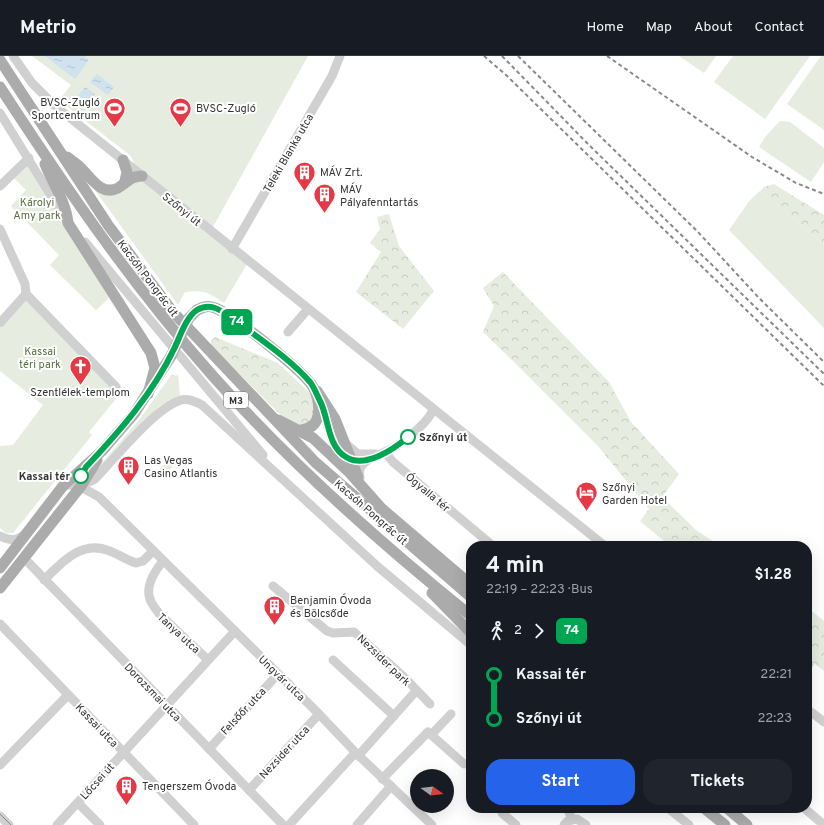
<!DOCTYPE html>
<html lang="en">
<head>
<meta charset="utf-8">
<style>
	:root { --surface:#171b24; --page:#20242c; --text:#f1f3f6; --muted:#9ea1a6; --line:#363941; --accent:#2563eb }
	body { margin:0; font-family:Overpass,sans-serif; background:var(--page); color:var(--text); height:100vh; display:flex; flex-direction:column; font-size:15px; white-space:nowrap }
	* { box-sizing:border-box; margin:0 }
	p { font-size:13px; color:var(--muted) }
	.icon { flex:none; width:22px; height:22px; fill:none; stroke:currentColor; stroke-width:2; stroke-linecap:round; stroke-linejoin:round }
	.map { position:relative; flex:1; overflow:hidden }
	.sheet { position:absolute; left:466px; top:485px; width:346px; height:272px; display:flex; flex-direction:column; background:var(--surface); border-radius:16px; box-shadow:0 4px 16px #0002 }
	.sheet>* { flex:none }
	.badge { padding:0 8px; border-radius:6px; font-size:14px; line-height:26px }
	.needle { width:26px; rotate:105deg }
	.fabs { position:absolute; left:410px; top:713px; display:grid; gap:8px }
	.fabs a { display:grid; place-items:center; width:44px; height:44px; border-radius:50%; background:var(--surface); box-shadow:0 4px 16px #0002; font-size:20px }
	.map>.badge { position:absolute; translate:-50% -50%; box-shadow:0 0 0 2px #fff }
	.legs { display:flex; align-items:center; gap:6px; height:44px; padding:0 20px; font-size:13px }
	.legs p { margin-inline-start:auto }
	.summary { display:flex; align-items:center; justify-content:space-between; height:68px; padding:0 20px }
	h1 { font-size:22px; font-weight:700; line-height:30px }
	.action { display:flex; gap:8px; margin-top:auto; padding:8px 20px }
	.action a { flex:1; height:46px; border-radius:16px; background:var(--accent); color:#fff; font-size:16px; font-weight:700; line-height:46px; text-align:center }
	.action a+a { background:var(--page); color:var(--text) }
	ul { padding:0 20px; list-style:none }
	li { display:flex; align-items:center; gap:14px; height:44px; font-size:15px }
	li i { display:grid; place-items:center; width:6px; height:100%; margin:0 5px; background:currentColor }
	li i::after { content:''; width:10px; height:10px; margin:-5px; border:3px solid; border-radius:50%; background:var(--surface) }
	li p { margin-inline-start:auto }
	li:first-child i { background:linear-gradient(#0000 50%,currentColor 0) }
	li:last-child i { background:linear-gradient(currentColor 50%,#0000 0) }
	header { display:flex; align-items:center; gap:24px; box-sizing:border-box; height:56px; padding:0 20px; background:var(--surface); border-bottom:1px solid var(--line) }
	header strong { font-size:19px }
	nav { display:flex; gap:22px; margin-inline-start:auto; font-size:14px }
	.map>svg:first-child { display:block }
	.green { fill:#e6ecdf }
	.forest { fill:url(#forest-crowns) }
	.water { fill:url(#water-ripples) }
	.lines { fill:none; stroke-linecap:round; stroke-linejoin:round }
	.minor { stroke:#d0d0d0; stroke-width:9 }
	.major { stroke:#ababab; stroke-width:11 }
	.tram { stroke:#888; stroke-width:1 }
	.rail { stroke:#888; stroke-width:2; stroke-dasharray:4 3; stroke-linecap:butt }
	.major-bridge { stroke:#ababab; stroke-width:11 }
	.line-1-casing { stroke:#fff; stroke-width:9 }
	.line-1 { stroke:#00a651; stroke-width:6 }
	.stop-1-dot { fill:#fff; stroke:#00a651; stroke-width:2 }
	.labels { text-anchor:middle; stroke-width:4; stroke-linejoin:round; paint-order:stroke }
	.shield { fill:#fff; stroke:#707070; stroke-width:1 }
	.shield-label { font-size:10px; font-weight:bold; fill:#333 }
	.poi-label { font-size:11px; fill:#333; stroke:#fff; text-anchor:start }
	.street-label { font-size:11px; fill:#333; stroke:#fff }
	.park-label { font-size:11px; fill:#56703f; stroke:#fff }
	.stop-label { font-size:11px; font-weight:bold; fill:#333; stroke:#fff; text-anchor:start }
</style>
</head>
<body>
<header>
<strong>Metrio</strong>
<nav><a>Home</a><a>Map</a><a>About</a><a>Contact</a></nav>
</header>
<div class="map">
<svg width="824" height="769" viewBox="0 0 824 769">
	<defs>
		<pattern id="forest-crowns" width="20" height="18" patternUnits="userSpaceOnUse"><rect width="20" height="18" fill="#e6ecdf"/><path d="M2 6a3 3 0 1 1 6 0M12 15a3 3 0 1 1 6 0" fill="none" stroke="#c6cbc0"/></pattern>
		<pattern id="water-ripples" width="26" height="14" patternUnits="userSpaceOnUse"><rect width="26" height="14" fill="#cfe2ee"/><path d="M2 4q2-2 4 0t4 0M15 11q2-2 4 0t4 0" fill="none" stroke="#b2c2cd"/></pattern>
	</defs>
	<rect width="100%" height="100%" fill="#fff"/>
	<g class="green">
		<path d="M32 0H308L209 178 247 208 224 247C208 236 204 234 185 236L178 249 87 123 99 133 124 130 142 124 131 100 59 44 71 29Z"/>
		<polygon points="679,0 716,0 704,17"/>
		<polygon points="733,0 810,0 765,63 714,26"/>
		<polygon points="821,0 824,0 824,74 787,48"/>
		<polygon points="780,65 790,66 824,92 824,106 811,126 759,91 765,81"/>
		<polygon points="28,107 109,242 96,254 50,209 59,199 11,150 26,134 14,122"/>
		<polygon points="760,135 824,188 824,272 729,174 750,144"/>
		<polygon points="29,241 71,285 123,334 89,376 92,379 13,477 6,477 0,472 0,390 13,389 43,349 0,315 0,273"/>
		<polygon points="172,318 176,320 178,318 180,340 160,350 95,418 95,415 139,364"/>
		<polygon points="172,400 178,405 163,421 157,416"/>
	</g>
	<g class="forest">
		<polygon points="774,128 824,159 824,188 760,135 764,131"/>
		<polygon points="389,158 399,190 434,235 403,273 356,236 381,196 370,187 380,173 377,161"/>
		<polygon points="503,216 609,326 631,366 679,418 662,441 696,474 720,490 670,490 640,465 649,453 597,389 517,309 483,276 494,250 483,232"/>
		<polygon points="215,281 278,307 312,339 316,355 305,371 291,369 211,290 211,285"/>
		<polygon points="807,551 824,565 824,615 807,602"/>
	</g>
	<g class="water">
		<polygon points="45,0 84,0 89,4 75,23"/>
		<polygon points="97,18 114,31 108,39 90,26"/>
		<polygon points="85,31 95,38 86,50 76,42"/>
	</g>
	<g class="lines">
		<g class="minor">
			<polyline points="13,0 32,27 54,49 605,490"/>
			<polyline points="0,57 64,161"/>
			<polyline points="0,130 29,102"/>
			<polyline points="0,173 25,228 26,238"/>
			<polyline points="85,186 263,399"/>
			<polyline points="232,193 332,20 340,0"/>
			<polyline points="26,238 116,331"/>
			<polyline points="0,267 26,238"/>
			<polyline points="288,276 308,253"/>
			<path d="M321 347C329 366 329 401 355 404"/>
			<polyline points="346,388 358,398 375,398"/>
			<polyline points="385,396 393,406 493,490"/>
			<path d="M360 422C359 417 359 412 363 408 369 402 378 400 385 396 399 390 429 367 433 353"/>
			<polyline points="63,430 76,428 99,441 319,658 357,698 432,769"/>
			<path d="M81 430 95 423C115 402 155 352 181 344 188 342 196 346 202 349L377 510 471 589"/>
			<path d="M0 480C10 485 16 485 25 478"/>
			<polyline points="24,502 283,769"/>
			<path d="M163 505C138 536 148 548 174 572 185 583 197 593 208 604"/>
			<path d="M44 524C62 506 81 485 107 494 117 497 126 504 136 507L143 505 153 495"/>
			<polyline points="273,530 327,575 333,577 354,576 404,621 430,648"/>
			<polyline points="0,568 194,769"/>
			<polyline points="333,604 394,660"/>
			<polyline points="807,610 809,608"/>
			<polyline points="807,653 824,666"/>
			<polyline points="431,679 451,658"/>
			<polyline points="209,693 278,618"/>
			<polyline points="358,700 416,635"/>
			<polyline points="0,709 68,639"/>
			<polyline points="382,723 428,676 464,708"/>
			<polyline points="249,734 319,658"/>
			<polyline points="78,747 100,769"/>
			<polyline points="567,752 572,763"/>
			<polyline points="668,752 689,769"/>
			<polyline points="804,752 824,769"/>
			<polyline points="502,757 516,769"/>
			<polyline points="0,760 9,769"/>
			<polyline points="57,769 235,575"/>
			<polyline points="289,769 355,697"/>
			<polyline points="357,769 391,730"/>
			<polyline points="564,769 568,765 577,763 586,769"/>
		</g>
		<g class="major">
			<polyline points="0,4 108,169 172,255 315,406 471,541"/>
			<path d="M0 31C65 131 133 230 212 319 290 407 379 486 471 560"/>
			<path d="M67 101C71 104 76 107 80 111 90 120 101 141 118 132 127 127 130 120 142 120"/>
			<polyline points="123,104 127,116 125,125"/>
			<path d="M45 108C53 128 66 146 68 167L151 297 155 312 148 338"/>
			<path d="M197 254C203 251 208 249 215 252 232 258 299 312 311 328 317 336 320 349 318 360 316 369 310 373 301 374"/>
			<polyline points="317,335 335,363 358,421"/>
			<polyline points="278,364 313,382 350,417 381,452 471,529"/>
			<polyline points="0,512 63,430 102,395 134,358 171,300"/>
			<polyline points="0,532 81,430 97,404"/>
			<polyline points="432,537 471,577"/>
			<polyline points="704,752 725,769"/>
			<polyline points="727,752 747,769"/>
		</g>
		<polyline class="tram" points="0,758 11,769"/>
		<g class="rail">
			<polyline points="484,0 506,19 824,330"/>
			<polyline points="502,0 590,90 824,318"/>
			<polyline points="518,0 698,176 759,242 824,306"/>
			<polyline points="607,0 752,101 796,127 824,138"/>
		</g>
		<polyline class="major-bridge" points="171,300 189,262 197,254"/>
	</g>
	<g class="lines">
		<defs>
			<path id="line-1" d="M81 420 86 411C120 375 153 337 174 293 180 281 186 261 197 254 202 251 209 250 215 252 224 255 232 263 240 268 264 286 291 304 310 326 314 331 317 339 320 345 329 362 327 390 346 401 365 413 394 393 408 381"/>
		</defs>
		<use href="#line-1" class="line-1-casing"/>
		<use href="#line-1" class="line-1"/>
	</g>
	<defs>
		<symbol id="stadium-pin" viewBox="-11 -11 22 30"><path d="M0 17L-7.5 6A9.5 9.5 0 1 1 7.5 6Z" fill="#e63946" stroke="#fff"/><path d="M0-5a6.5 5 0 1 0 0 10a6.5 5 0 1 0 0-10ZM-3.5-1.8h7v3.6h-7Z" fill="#fff"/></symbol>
		<symbol id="building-pin" viewBox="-11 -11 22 30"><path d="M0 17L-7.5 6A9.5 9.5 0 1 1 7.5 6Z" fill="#e63946" stroke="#fff"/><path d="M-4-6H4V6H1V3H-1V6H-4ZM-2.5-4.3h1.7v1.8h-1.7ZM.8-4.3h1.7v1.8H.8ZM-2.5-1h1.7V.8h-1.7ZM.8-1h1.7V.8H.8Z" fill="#fff"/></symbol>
		<symbol id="church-pin" viewBox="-11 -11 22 30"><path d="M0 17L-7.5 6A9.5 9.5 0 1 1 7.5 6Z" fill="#e63946" stroke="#fff"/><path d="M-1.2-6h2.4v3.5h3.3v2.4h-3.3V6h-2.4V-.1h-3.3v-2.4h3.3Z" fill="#fff"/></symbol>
		<symbol id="hotel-pin" viewBox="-11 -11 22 30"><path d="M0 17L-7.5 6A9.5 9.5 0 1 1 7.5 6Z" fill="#e63946" stroke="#fff"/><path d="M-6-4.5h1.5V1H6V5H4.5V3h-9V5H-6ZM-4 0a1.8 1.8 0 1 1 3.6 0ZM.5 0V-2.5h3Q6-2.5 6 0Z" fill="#fff"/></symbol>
	</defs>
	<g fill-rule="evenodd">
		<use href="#stadium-pin" x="102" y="40" width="25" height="34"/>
		<use href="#stadium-pin" x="168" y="40" width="25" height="34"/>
		<use href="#building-pin" x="292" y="104" width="25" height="34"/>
		<use href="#building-pin" x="312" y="126" width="25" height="34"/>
		<use href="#church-pin" x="68" y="298" width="25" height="34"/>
		<use href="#building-pin" x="116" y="398" width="25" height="34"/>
		<use href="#hotel-pin" x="574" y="424" width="25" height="34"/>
		<use href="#building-pin" x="262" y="538" width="25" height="34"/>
		<use href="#building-pin" x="114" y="718" width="25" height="34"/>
	</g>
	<g class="stop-1-dot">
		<circle cx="408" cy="381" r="7"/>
		<circle cx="81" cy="420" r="7"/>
	</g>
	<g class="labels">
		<rect class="shield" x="224" y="336" width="24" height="16" rx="3"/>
		<g class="shield-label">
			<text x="236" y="348">M3</text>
		</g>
		<g class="poi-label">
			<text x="100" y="50" text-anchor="end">BVSC-Zugló<tspan x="100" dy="13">Sportcentrum</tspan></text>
			<text x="196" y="56">BVSC-Zugló</text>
			<text x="320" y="120">MÁV Zrt.</text>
			<text x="340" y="137">MÁV<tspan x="340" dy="13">Pályafenntartás</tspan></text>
			<text x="80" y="340" text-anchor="middle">Szentlélek-templom</text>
			<text x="144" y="408">Las Vegas<tspan x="144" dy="13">Casino Atlantis</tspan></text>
			<text x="602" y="435">Szőnyi<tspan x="602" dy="13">Garden Hotel</tspan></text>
			<text x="290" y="548">Benjamin Óvoda<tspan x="290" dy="13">és Bölcsőde</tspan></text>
			<text x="142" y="734">Tengerszem Óvoda</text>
		</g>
		<g class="street-label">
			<text transform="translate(288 97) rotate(-60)" y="4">Teleki Blanka utca</text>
			<text transform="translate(182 153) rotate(39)" y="4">Szőnyi út</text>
			<text transform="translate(148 222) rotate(53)" y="4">Kacsóh Pongrác út</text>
			<text transform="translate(428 436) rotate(40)" y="4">Ógyalla tér</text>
			<text transform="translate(371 456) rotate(41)" y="4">Kacsóh Pongrác út</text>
			<text transform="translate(179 577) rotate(43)" y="4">Tanya utca</text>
			<text transform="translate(384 604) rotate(44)" y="4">Nezsider park</text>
			<text transform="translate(282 622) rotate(44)" y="4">Ungvár utca</text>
			<text transform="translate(153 636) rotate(46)" y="4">Dorozsmai utca</text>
			<text transform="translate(243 655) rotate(-47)" y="4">Felsőőr utca</text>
			<text transform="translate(97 669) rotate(46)" y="4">Kassai utca</text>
			<text transform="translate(284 696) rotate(-47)" y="4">Nezsider utca</text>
			<text transform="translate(97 725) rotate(-48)" y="4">Lőcsei út</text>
		</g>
		<g class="park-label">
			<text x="37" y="150">Károlyi<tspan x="37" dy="13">Amy park</tspan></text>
			<text x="40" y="299">Kassai<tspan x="40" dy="13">téri park</tspan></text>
		</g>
		<g class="stop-label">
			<text x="419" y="385">Szőnyi út</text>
			<text x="70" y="424" text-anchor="end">Kassai tér</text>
		</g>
	</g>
</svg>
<div class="fabs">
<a><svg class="needle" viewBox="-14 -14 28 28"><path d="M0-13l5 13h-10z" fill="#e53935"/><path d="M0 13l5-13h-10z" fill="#9ea1a6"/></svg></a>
</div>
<b class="badge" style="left:237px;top:266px;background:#00a651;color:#fff">74</b>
<section class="sheet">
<div class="summary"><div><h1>4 min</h1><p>22:19 – 22:23 · Bus</p></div><b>$1.28</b></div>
<div class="legs"><svg class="icon" aria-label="walk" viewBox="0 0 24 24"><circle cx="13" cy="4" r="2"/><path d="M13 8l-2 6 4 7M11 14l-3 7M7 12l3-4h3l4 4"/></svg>2<svg class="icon" aria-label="forward" viewBox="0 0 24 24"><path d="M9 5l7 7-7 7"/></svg><b class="badge" style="background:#00a651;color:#fff">74</b></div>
<ul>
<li><i style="color:#00a651"></i><b>Kassai tér</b><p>22:21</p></li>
<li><i style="color:#00a651"></i><b>Szőnyi út</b><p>22:23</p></li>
</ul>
<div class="action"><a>Start</a><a>Tickets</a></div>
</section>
</div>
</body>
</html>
